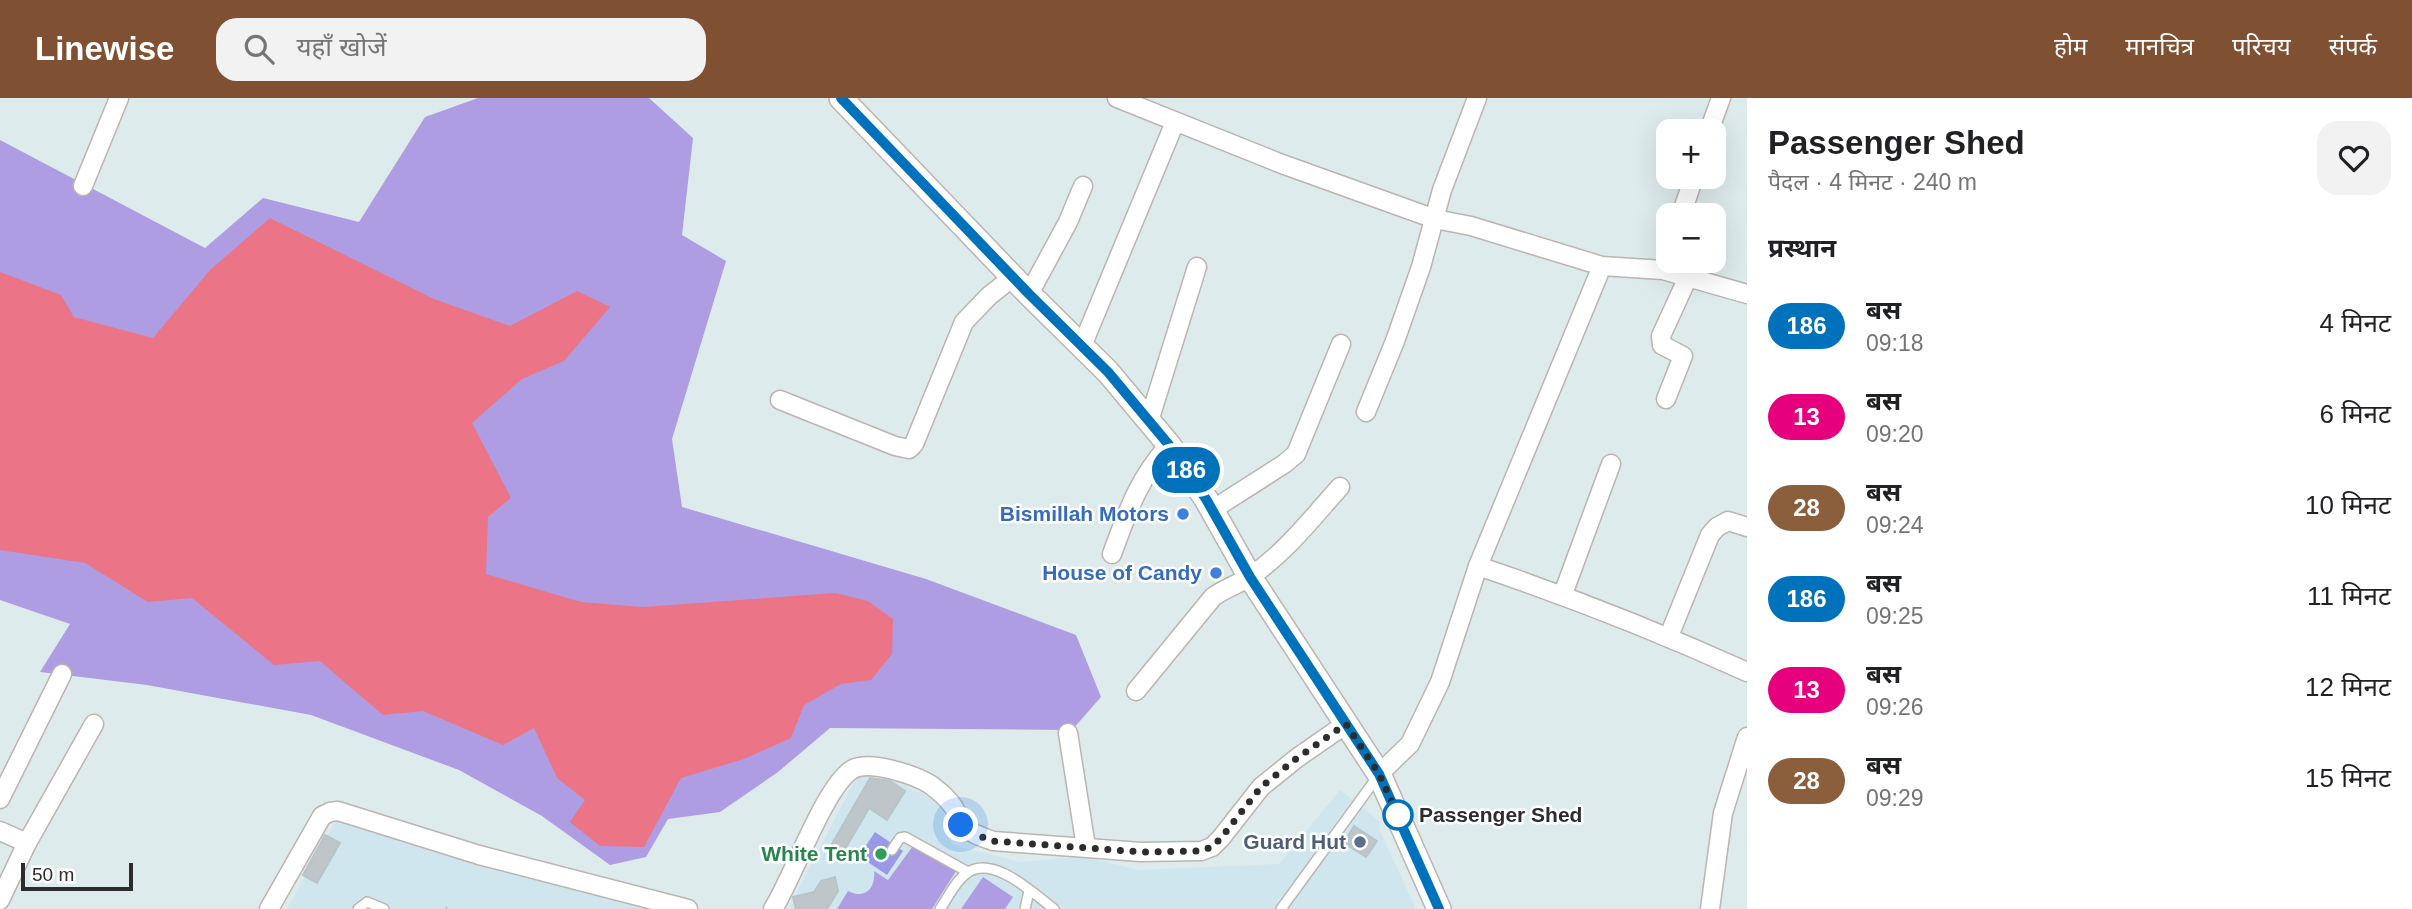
<!DOCTYPE html>
<html lang="hi">
<head>
<meta charset="utf-8">
<style>
	:root { --surface:#fff; --page:#f2f2f2; --text:#202124; --muted:#757577; --accent:#7f5032 }
	body { margin:0; font-family:Arial,"Noto Sans Devanagari",sans-serif; background:var(--page); color:var(--text); height:100vh; display:flex; flex-direction:column; font-size:26px; white-space:nowrap }
	* { box-sizing:border-box; margin:0 }
	p { font-size:23px; color:var(--muted) }
	.icon { flex:none; width:38px; height:38px; fill:none; stroke:currentColor; stroke-width:2; stroke-linecap:round; stroke-linejoin:round }
	.map { position:relative; flex:1; overflow:hidden }
	.panel { display:flex; flex-direction:column; background:var(--surface); width:665px }
	.panel>* { flex:none }
	.badge { padding:0 14px; border-radius:23px; font-size:24px; line-height:46px }
	.buttons { position:absolute; left:1656px; top:21px; display:grid; gap:14px }
	.buttons a { display:grid; place-items:center; width:70px; height:70px; border-radius:14px; background:var(--surface); box-shadow:0 7px 28px #0002; font-size:35px }
	.scale { position:absolute; left:21px; bottom:18px; width:112px; box-sizing:border-box; padding-left:7px; border:4px solid #2c2c2c; border-top:0; font-size:19px; line-height:24px; white-space:nowrap; color:#2c2c2c; -webkit-text-stroke:5px #fff; paint-order:stroke }
	.you { position:absolute; width:35px; height:35px; margin:-18px; border:5px solid #fff; border-radius:50%; background:#1a73e8; box-shadow:0 0 0 10px #1a73e833 }
	.map>.badge { position:absolute; translate:-50% -50%; box-shadow:0 0 0 4px #fff }
	h2 { padding:0 21px; font-size:26px; line-height:63px }
	.round { display:grid; place-items:center; flex:none; width:74px; height:74px; border-radius:21px; background:var(--page) }
	.head { display:flex; align-items:center; justify-content:space-between; height:119px; padding:0 21px }
	h1 { font-size:33px; font-weight:600; line-height:52px }
	ul { padding:0; list-style:none }
	li { display:flex; align-items:center; gap:21px; height:91px; padding:0 21px }
	li div { flex:1 }
	li b { display:block; font-size:26px }
	li em { font-style:normal }
	li .badge { min-width:77px; font-weight:700; text-align:center }
	header { display:flex; align-items:center; gap:42px; box-sizing:border-box; height:98px; padding:0 35px; background:var(--accent); color:#fff }
	header strong { font-size:33px }
	nav { display:flex; gap:38px; margin-inline-start:auto; font-size:24px }
	.search { width:490px; height:63px; background:var(--page); display:flex; align-items:center; gap:18px; box-sizing:border-box; padding:0 24px; border-radius:21px; color:var(--muted); font-size:26px }
	main { display:flex; flex:1; min-height:0 }
	.map>svg:first-child { display:block }
	.education { fill:#cfe6ee }
	.green { fill:#ae9de2 }
	.pitch { fill:#9a99e8 }
	.water { fill:#eb7587 }
	.building { fill:#bec6c9; stroke:#b8c5c8; stroke-width:2 }
	.lines { fill:none; stroke-linecap:round; stroke-linejoin:round }
	.service-casing { stroke:#bcb4af; stroke-width:12 }
	.minor-casing { stroke:#bcb4af; stroke-width:21 }
	.secondary-casing { stroke:#bcb4af; stroke-width:26 }
	.path { stroke:#c8c8c8; stroke-width:2.5; stroke-dasharray:5 3.5; stroke-linecap:butt }
	.service { stroke:#fff; stroke-width:9 }
	.minor { stroke:#fff; stroke-width:18 }
	.secondary { stroke:#fff; stroke-width:23 }
	.line-casing { stroke:#fff; stroke-width:16 }
	.line { stroke:#0072bc; stroke-width:10 }
	.walk { stroke:#2c2c2c; stroke-width:7; stroke-dasharray:0 12.6 }
	.shop-dot { fill:#3f7fe0; stroke:#fff; stroke-width:2.5 }
	.stop-dot { fill:#fff; stroke:#0072bc; stroke-width:3.5 }
	.service-dot { fill:#5c6f8a; stroke:#fff; stroke-width:2.5 }
	.leisure-dot { fill:#2e9e5b; stroke:#fff; stroke-width:2.5 }
	.labels { text-anchor:middle; stroke-width:5; stroke-linejoin:round; paint-order:stroke }
	.shop-label { font-size:21px; font-weight:bold; fill:#366cbe; stroke:#fff; text-anchor:end }
	.stop-label { font-size:21px; font-weight:bold; fill:#2c2c2c; stroke:#fff; text-anchor:start }
	.service-label { font-size:21px; font-weight:bold; fill:#4e5e75; stroke:#fff; text-anchor:end }
	.leisure-label { font-size:21px; font-weight:bold; fill:#27864d; stroke:#fff; text-anchor:end }
</style>
</head>
<body>
<header>
<strong>Linewise</strong>
<div class="search"><svg class="icon" aria-label="search" viewBox="0 0 24 24"><circle cx="10" cy="10" r="6"/><path d="M15 15l6 6"/></svg>यहाँ खोजें</div>
<nav><a>होम</a><a>मानचित्र</a><a>परिचय</a><a>संपर्क</a></nav>
</header>
<main>
<div class="map">
<svg width="1747" height="811" viewBox="0 0 1747 811">
	<rect width="100%" height="100%" fill="#deebed"/>
	<g class="education">
		<polygon points="864,674 896,681 914,693 939,697 952,747 1020,764 1085,759 1138,772 1279,766 1340,692 1380,724 1379,731 1416,811 788,811 853,686"/>
		<polygon points="338,719 670,811 287,811"/>
	</g>
	<g class="green">
		<polygon points="478,0 649,0 693,40 682,137 726,163 672,341 682,409 926,481 1076,537 1101,599 1072,632 830,630 778,674 720,714 668,721 646,759 610,767 542,718 459,672 311,617 147,587 40,574 70,526 0,502 0,42 205,150 263,100 359,124 425,19"/>
		<path d="M913 748 956 773 932 811H837L848 793C865 802 876 790 874 773L888 782Z"/>
		<polygon points="983,779 1013,799 1005,811 961,811"/>
	</g>
	<polygon class="pitch" points="875,734 903,753 887,777 859,758"/>
	<polygon class="water" points="270,120 434,201 510,228 577,193 610,209 564,263 522,281 472,325 511,400 488,419 486,476 581,504 643,509 835,495 868,503 893,521 892,556 871,582 841,586 804,607 791,640 744,661 681,680 644,749 600,748 570,724 585,702 557,680 534,630 503,647 423,613 383,617 320,563 274,567 192,500 148,504 85,465 0,452 0,174 61,197 74,219 153,240 210,172"/>
	<g class="building">
		<polygon points="870,680 890,683 905,693 887,722 869,710 844,753 832,746"/>
		<polygon points="1354,728 1377,743 1366,759 1344,745"/>
		<polygon points="325,737 340,745 317,785 303,777"/>
		<polygon points="835,779 838,793 827,811 796,811 793,799 814,794 821,783"/>
	</g>
	<g class="lines">
		<defs>
			<g id="service">
				<polyline points="892,752 900,740 905,739 968,774"/>
				<polyline points="358,811 367,804 384,811"/>
				<path d="M940 811C948 800 955 783 967 775 993 756 1034 796 1054 811"/>
				<polyline points="1025,811 1029,793"/>
				<polyline points="1281,811 1378,678"/>
			</g>
			<g id="minor">
				<polyline points="1117,0 1282,66 1435,121 1471,128 1602,168 1663,172 1747,196"/>
				<polyline points="1709,33 1721,0"/>
				<polyline points="83,88 119,0"/>
				<polyline points="1681,117 1694,79"/>
				<polyline points="1029,196 1068,124 1083,88"/>
				<polyline points="1082,248 1175,24"/>
				<polyline points="1666,301 1683,258 1662,247 1661,238 1688,179"/>
				<polyline points="780,302 895,348 909,351 914,346 964,224 989,198 1013,179"/>
				<polyline points="1366,314 1395,243 1421,169 1442,92 1477,0"/>
				<polyline points="1149,323 1197,169"/>
				<polyline points="1212,412 1284,366 1296,356 1341,246"/>
				<path d="M1112 456C1128 413 1137 383 1169 347"/>
				<path d="M1478 468C1570 499 1659 534 1747 574"/>
				<polyline points="1563,496 1611,366"/>
				<polyline points="1669,538 1710,437 1717,429 1728,423 1747,429"/>
				<path d="M1136 593 1213 499C1225 490 1239 486 1251 478 1285 455 1313 419 1340 389"/>
				<polyline points="1068,635 1086,749"/>
				<polyline points="1379,676 1410,646 1440,584 1478,468 1602,168"/>
				<polyline points="0,701 62,576"/>
				<polyline points="0,733 27,745"/>
				<polyline points="0,802 27,745 94,626"/>
				<polyline points="269,811 322,718 330,714 338,713 479,757 688,811"/>
				<path d="M773 811C793 780 825 687 853 671 871 662 915 677 931 687 940 694 948 700 954 710 958 716 958 724 964 729 972 736 982 739 993 743L1141 754 1201 753 1212 749 1221 740 1261 689 1297 660 1346 626"/>
				<polyline points="1710,811 1723,715 1747,639"/>
			</g>
			<polyline id="secondary" points="841,0 1029,196 1108,274 1169,347 1206,401 1250,479 1379,676 1439,811"/>
		</defs>
		<use href="#service" class="service-casing"/>
		<use href="#minor" class="minor-casing"/>
		<use href="#secondary" class="secondary-casing"/>
		<polyline class="path" points="446,811 447,809"/>
		<use href="#service" class="service"/>
		<use href="#minor" class="minor"/>
		<use href="#secondary" class="secondary"/>
	</g>
	<g class="lines">
		<defs>
			<polyline id="line" points="841,0 1029,196 1108,274 1169,347 1206,401 1250,479 1379,676 1439,811"/>
		</defs>
		<use href="#line" class="line-casing"/>
		<use href="#line" class="line"/>
		<polyline class="walk" points="961,727 974,736 993,743 1142,754 1200,753 1212,749 1221,740 1261,689 1297,660 1346,626 1379,676 1398,717"/>
	</g>
	<g class="shop-dot">
		<circle cx="1183" cy="416" r="7"/>
		<circle cx="1216" cy="475" r="7"/>
	</g>
	<circle class="stop-dot" cx="1398" cy="717" r="14"/>
	<circle class="service-dot" cx="1360" cy="744" r="7"/>
	<circle class="leisure-dot" cx="881" cy="756" r="7"/>
	<g class="labels">
		<g class="shop-label">
			<text x="1169" y="423">Bismillah Motors</text>
			<text x="1202" y="482">House of Candy</text>
		</g>
		<g class="stop-label">
			<text x="1419" y="724">Passenger Shed</text>
		</g>
		<g class="service-label">
			<text x="1346" y="751">Guard Hut</text>
		</g>
		<g class="leisure-label">
			<text x="867" y="763">White Tent</text>
		</g>
	</g>
</svg>
<div class="buttons">
<a>+</a>
<a>−</a>
</div>
<div class="scale">50 m</div>
<div class="you" style="left:961px;top:727px"></div>
<b class="badge" style="left:1186px;top:372px;background:#0072bc;color:#fff">186</b>
</div>
<section class="panel">
<div class="head"><div><h1>Passenger Shed</h1><p>पैदल · 4 मिनट · 240 m</p></div><a class="round"><svg class="icon" aria-label="heart" viewBox="0 0 24 24"><path d="M12 20l-8-8c-3-5 5-10 8-4 3-6 11-1 8 4z"/></svg></a></div>
<h2>प्रस्थान</h2>
<ul>
<li><span class="badge" style="background:#0072bc;color:#fff">186</span><div><b>बस</b><p>09:18</p></div><em>4 मिनट</em></li>
<li><span class="badge" style="background:#e6007e;color:#fff">13</span><div><b>बस</b><p>09:20</p></div><em>6 मिनट</em></li>
<li><span class="badge" style="background:#8b5e3c;color:#fff">28</span><div><b>बस</b><p>09:24</p></div><em>10 मिनट</em></li>
<li><span class="badge" style="background:#0072bc;color:#fff">186</span><div><b>बस</b><p>09:25</p></div><em>11 मिनट</em></li>
<li><span class="badge" style="background:#e6007e;color:#fff">13</span><div><b>बस</b><p>09:26</p></div><em>12 मिनट</em></li>
<li><span class="badge" style="background:#8b5e3c;color:#fff">28</span><div><b>बस</b><p>09:29</p></div><em>15 मिनट</em></li>
</ul>
</section>
</main>
</body>
</html>
